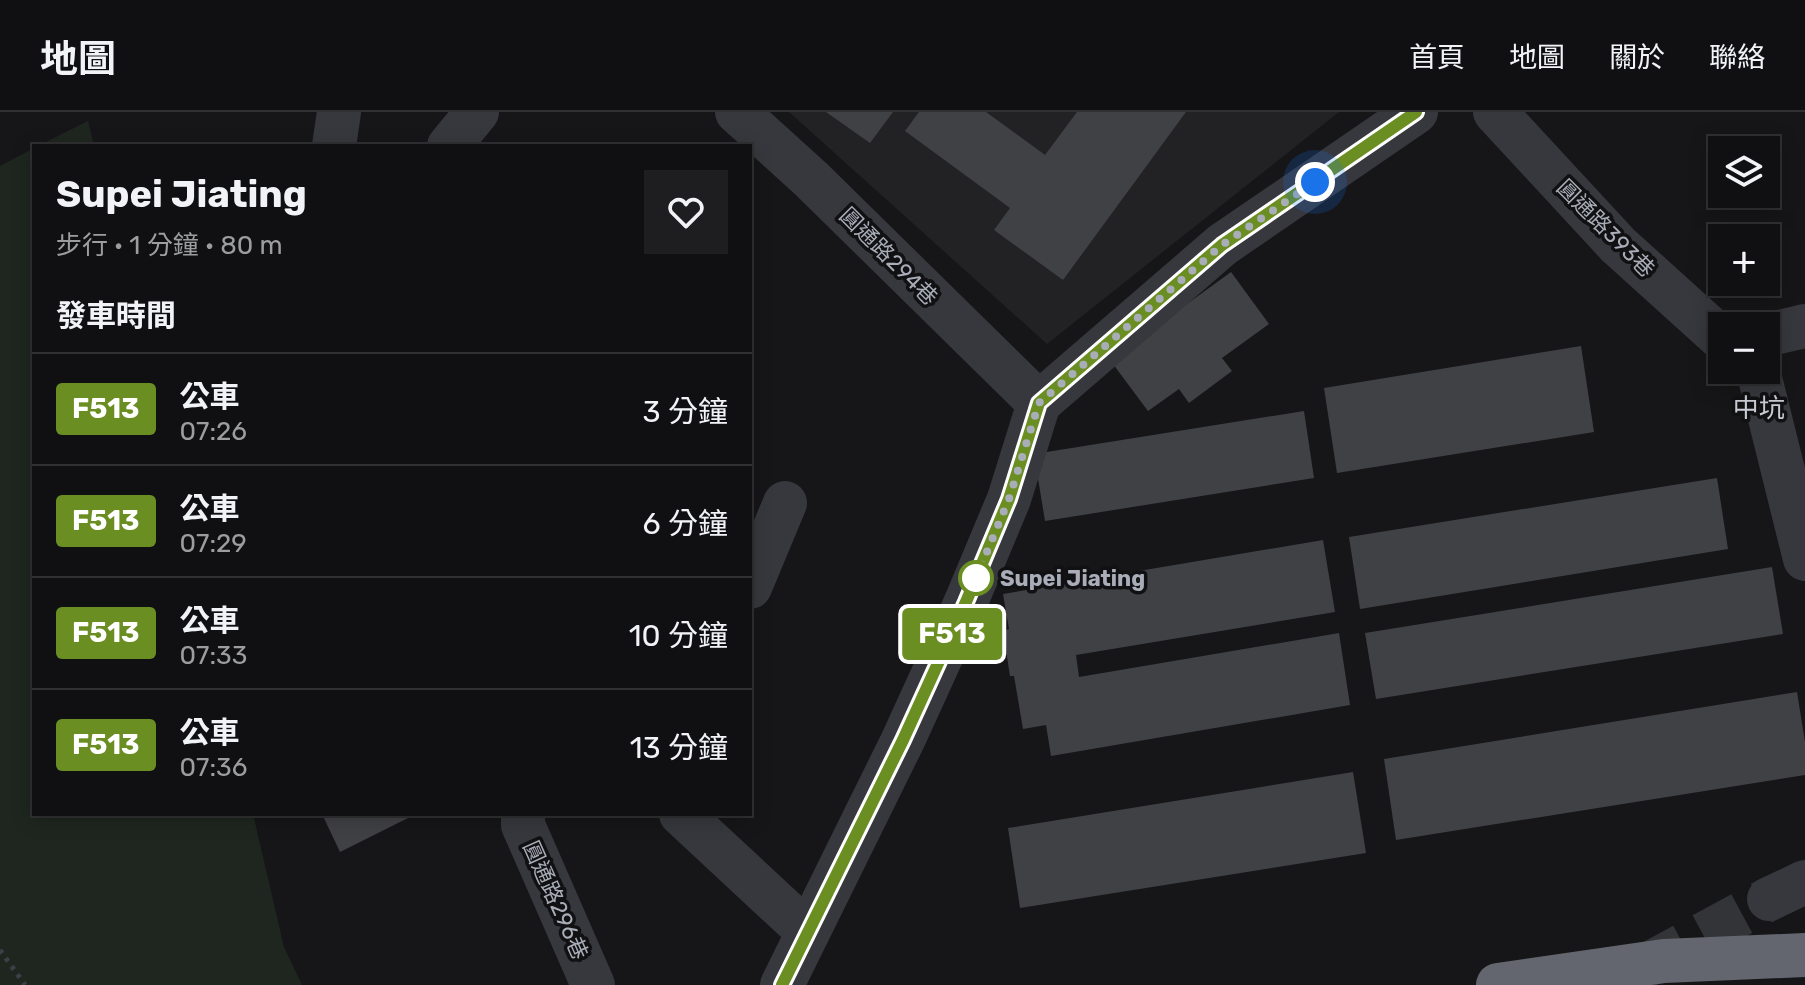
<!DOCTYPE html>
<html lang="zh-TW">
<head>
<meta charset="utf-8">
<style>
	:root { --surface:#101012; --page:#1e1e20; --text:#f1f3f6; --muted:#9c9d9f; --line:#303032 }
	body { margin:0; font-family:Rubik,"Noto Sans TC",sans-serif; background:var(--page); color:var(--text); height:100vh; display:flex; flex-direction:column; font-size:30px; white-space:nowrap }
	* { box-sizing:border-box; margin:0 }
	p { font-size:26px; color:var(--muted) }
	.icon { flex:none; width:44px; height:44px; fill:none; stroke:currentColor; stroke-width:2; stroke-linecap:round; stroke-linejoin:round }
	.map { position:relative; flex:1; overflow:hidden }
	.sheet { position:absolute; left:32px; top:32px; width:720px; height:672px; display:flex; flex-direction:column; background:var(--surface); border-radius:0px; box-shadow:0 4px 20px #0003,0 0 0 2px var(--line) }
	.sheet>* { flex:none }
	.badge { padding:0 16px; border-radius:6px; font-size:28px; line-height:52px }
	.buttons { position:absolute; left:1708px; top:24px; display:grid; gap:16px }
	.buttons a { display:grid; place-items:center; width:72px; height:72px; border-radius:0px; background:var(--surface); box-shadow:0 4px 20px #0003,0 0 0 2px var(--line); font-size:40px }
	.you { position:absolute; width:40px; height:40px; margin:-20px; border:6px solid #fff; border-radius:50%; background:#1a73e8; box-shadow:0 0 0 12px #1a73e833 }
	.map>.badge { position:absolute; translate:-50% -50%; box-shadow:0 0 0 4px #fff }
	h2 { padding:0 24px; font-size:30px; line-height:72px }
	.round { display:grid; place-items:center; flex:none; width:84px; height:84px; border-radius:0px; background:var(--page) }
	.overview { display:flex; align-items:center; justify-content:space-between; height:136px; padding:0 24px }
	h1 { font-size:38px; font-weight:700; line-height:60px }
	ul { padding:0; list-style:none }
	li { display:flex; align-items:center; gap:24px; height:112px; padding:0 24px; border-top:2px solid var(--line) }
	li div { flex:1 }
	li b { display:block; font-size:30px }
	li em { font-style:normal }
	li .badge { min-width:88px; font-weight:700; text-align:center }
	header { display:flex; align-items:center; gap:48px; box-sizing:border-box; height:112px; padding:0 40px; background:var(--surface); border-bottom:2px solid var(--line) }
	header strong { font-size:38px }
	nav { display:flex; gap:44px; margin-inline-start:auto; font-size:28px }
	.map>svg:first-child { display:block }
	.built { fill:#222225 }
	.green { fill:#1e261f }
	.building { fill:#404145 }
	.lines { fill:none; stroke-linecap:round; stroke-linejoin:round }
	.minor-tunnel { stroke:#333438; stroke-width:44; stroke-dasharray:44 22; stroke-linecap:butt }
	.path { stroke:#3d3f44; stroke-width:5; stroke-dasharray:4 6; stroke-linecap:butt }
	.minor { stroke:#37383d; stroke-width:44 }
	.highway { stroke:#63666e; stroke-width:44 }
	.line-casing { stroke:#fff; stroke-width:18 }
	.line { stroke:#6b8e23; stroke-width:12 }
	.walk { stroke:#a8adb8; stroke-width:8; stroke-dasharray:0 14.4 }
	.stop-dot { fill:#fff; stroke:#6b8e23; stroke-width:4 }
	.labels { text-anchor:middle; stroke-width:7; stroke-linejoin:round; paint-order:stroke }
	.street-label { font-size:22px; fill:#a8adb8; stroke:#111113 }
	.stop-label { font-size:22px; font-weight:bold; fill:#a8adb8; stroke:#111113; text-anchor:start }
	.quarter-label { font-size:26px; fill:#c9ccd4; stroke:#111113 }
</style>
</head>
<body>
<header>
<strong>地圖</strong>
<nav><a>首頁</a><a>地圖</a><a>關於</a><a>聯絡</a></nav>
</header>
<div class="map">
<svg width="1805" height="873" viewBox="0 0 1805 873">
	<rect width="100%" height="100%" fill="#161618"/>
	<polygon class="built" points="789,0 1339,0 1047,232"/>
	<g class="green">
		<polygon points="88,9 94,34 38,34"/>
		<polygon points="34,36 34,702 253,702 284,835 302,873 0,873 0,54"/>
	</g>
	<g class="building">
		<polygon points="826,0 893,0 870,31"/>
		<polygon points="919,0 986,0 1045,43 1077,0 1186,0 1063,168 994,118 1010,96 905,19"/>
		<polygon points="1231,160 1269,212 1222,246 1232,259 1189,291 1179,277 1148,299 1110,248"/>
		<polygon points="1581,234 1594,320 1337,361 1324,276"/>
		<polygon points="1304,299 1314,366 1045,409 1034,342"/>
		<polygon points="1717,366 1728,437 1360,497 1349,425"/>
		<polygon points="1323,428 1335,500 1076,543 1079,565 1339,521 1350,593 1051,644 1046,613 1023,617 1014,564 1010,564 1003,519 1009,517 1003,482"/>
		<polygon points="1772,455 1783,522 1376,587 1365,521"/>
		<polygon points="1797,580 1805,630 1805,663 1396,728 1384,647"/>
		<polygon points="1353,660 1366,741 1020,796 1008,716"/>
		<polygon points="322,702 416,702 340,740"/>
	</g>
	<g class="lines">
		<polyline class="minor-tunnel" points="1645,854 1769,787"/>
		<polyline class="path" points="0,838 25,873"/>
		<g class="minor">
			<polyline points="737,0 811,67 1039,291"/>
			<polyline points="1495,0 1618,133 1722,227"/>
			<polyline points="334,34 339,0"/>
			<polyline points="449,34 477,0"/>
			<polyline points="1766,223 1805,214"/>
			<polyline points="1758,258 1805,447"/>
			<polyline points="750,475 785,391"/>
			<polyline points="523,702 523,713 593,873"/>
			<polyline points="681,702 808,820"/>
			<polyline points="1769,787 1805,770"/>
			<polyline points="782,873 903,628 966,490 1009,387 1039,291 1222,133 1416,0"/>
		</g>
		<polyline class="highway" points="1498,873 1664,849 1805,843"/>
	</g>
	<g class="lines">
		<defs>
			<polyline id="line" points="782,873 903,628 966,490 1009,387 1039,291 1222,133 1416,0"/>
		</defs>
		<use href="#line" class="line-casing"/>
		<use href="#line" class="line"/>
		<polyline class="walk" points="976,466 1009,387 1039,291 1222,133 1315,70"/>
	</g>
	<circle class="stop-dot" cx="976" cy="466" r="16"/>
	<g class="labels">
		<g class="street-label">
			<text transform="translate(1606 116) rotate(45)" y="8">圓通路393巷</text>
			<text transform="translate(889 144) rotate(45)" y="8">圓通路294巷</text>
			<text transform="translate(556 788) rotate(66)" y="8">圓通路296巷</text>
		</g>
		<g class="stop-label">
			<text x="1000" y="474">Supei Jiating</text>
		</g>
		<g class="quarter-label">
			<text x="1759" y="305">中坑</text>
		</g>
	</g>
</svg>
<div class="buttons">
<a><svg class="icon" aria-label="layers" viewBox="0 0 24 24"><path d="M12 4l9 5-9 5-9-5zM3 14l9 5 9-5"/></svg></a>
<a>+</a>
<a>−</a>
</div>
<div class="you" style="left:1315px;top:70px"></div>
<b class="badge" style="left:952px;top:522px;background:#6b8e23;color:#fff">F513</b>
<section class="sheet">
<div class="overview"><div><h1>Supei Jiating</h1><p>步行 · 1 分鐘 · 80 m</p></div><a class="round"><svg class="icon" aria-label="heart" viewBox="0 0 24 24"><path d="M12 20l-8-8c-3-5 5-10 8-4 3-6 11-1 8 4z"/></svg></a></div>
<h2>發車時間</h2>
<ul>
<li><span class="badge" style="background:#6b8e23;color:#fff">F513</span><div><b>公車</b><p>07:26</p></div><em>3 分鐘</em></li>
<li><span class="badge" style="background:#6b8e23;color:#fff">F513</span><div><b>公車</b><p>07:29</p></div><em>6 分鐘</em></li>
<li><span class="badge" style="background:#6b8e23;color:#fff">F513</span><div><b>公車</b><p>07:33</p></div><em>10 分鐘</em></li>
<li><span class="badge" style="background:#6b8e23;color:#fff">F513</span><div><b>公車</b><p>07:36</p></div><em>13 分鐘</em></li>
</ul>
</section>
</div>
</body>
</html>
